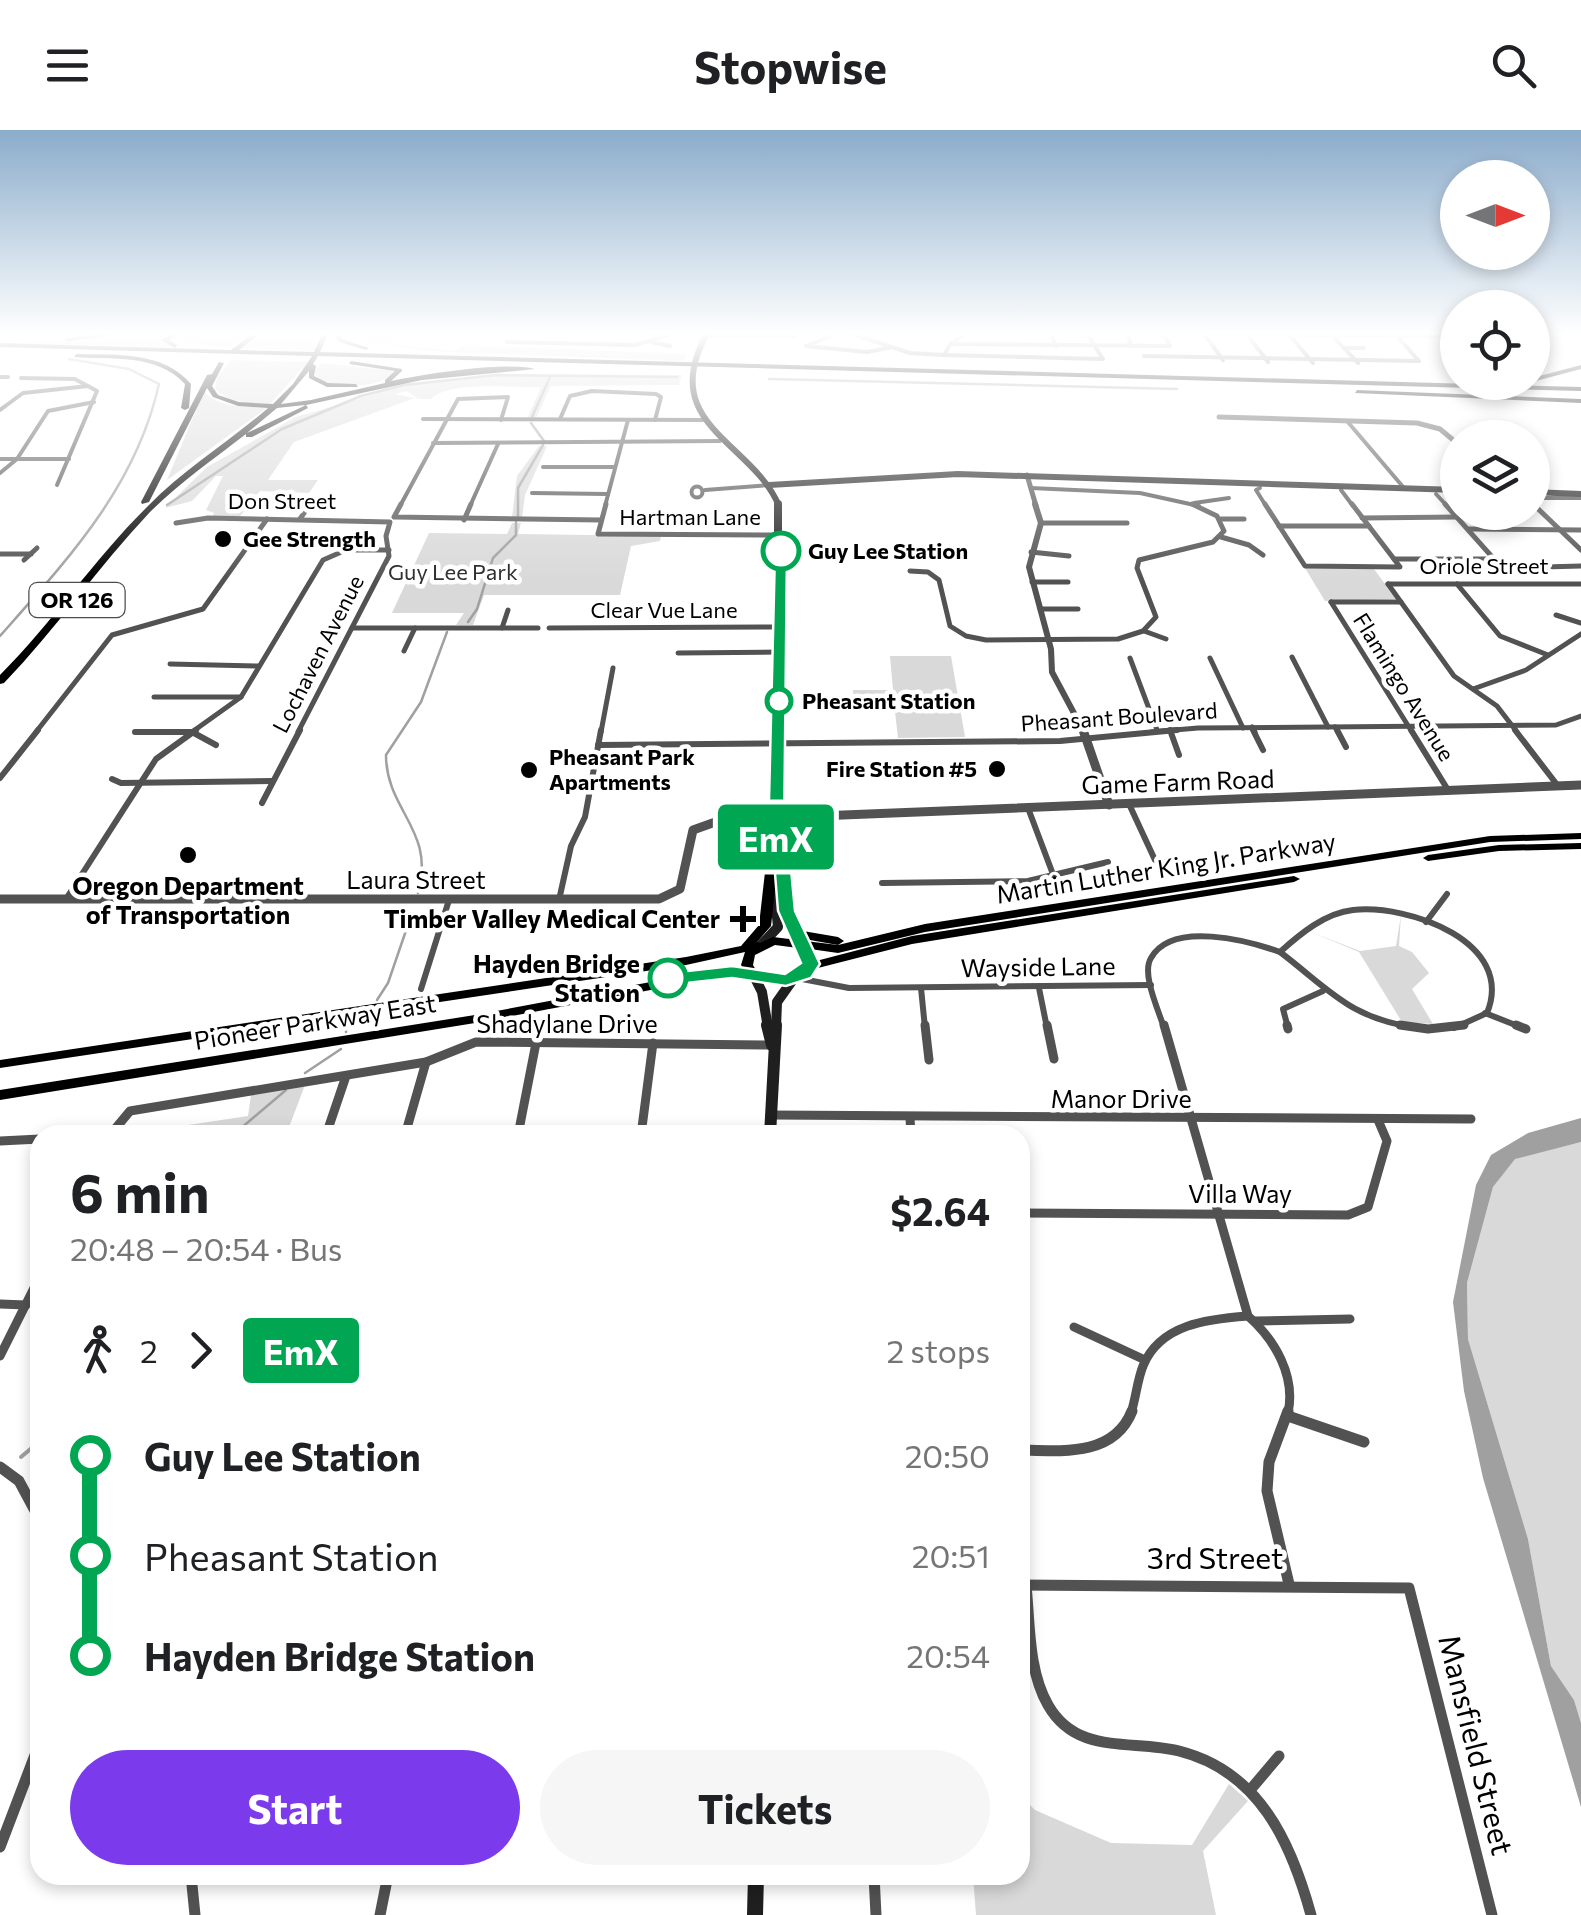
<!DOCTYPE html>
<html lang="en">
<head>
<meta charset="utf-8">
<style>
	:root { --surface:#fff; --page:#f6f6f6; --text:#202124; --muted:#757577; --accent:#7c3aed }
	body { margin:0; font-family:Commissioner,sans-serif; background:var(--page); color:var(--text); height:100vh; display:flex; flex-direction:column; font-size:38px; white-space:nowrap }
	* { box-sizing:border-box; margin:0 }
	p { font-size:32px; color:var(--muted) }
	.icon { flex:none; width:55px; height:55px; fill:none; stroke:currentColor; stroke-width:2; stroke-linecap:round; stroke-linejoin:round }
	.map { position:relative; flex:1; overflow:hidden }
	.panel { position:absolute; left:30px; top:995px; width:1000px; height:760px; display:flex; flex-direction:column; background:var(--surface); border-radius:30px; box-shadow:0 5px 15px #0003 }
	.panel>* { flex:none }
	.badge { padding:0 20px; border-radius:8px; font-size:35px; line-height:65px }
	.needle { width:65px; rotate:90deg }
	.fabs { position:absolute; left:1440px; top:30px; display:grid; gap:20px }
	.fabs a { display:grid; place-items:center; width:110px; height:110px; border-radius:50%; background:var(--surface); box-shadow:0 5px 15px #0003; font-size:50px }
	.map>.badge { position:absolute; translate:-50% -50%; box-shadow:0 0 0 5px #fff }
	.legs { display:flex; align-items:center; gap:15px; height:110px; padding:0 40px; font-size:32px }
	.legs p { margin-inline-start:auto }
	.summary { display:flex; align-items:center; justify-content:space-between; height:170px; padding:0 40px }
	h1 { font-size:55px; font-weight:700; line-height:75px }
	.primary-button { display:flex; gap:20px; margin-top:auto; padding:20px 40px }
	.primary-button a { flex:1; height:115px; border-radius:60px; background:var(--accent); color:#fff; font-size:40px; font-weight:700; line-height:115px; text-align:center }
	.primary-button a+a { background:var(--page); color:var(--text) }
	ul { padding:0 40px; list-style:none }
	li { display:flex; align-items:center; gap:35px; height:100px; font-size:38px }
	li i { display:grid; place-items:center; width:15px; height:100%; margin:0 12px; background:currentColor }
	li i::after { content:''; width:25px; height:25px; margin:-12px; border:8px solid; border-radius:50%; background:var(--surface) }
	li p { margin-inline-start:auto }
	li:first-child i { background:linear-gradient(#0000 50%,currentColor 0) }
	li:last-child i { background:linear-gradient(currentColor 50%,#0000 0) }
	header { display:flex; justify-content:space-between; align-items:center; height:130px; padding:0 40px; background:var(--surface); font-size:45px; font-weight:700 }
	.map>svg:first-child { display:block }
	.green { fill:#d9d9d9 }
	.water { fill:#a0a0a0 }
	.lines { fill:none; stroke-linecap:round; stroke-linejoin:round }
	.stream-far1 { stroke:#a0a0a0; stroke-width:2.5 }
	.stream { stroke:#a0a0a0; stroke-width:4 }
	.minor-far4 { stroke:#525252; stroke-width:4 }
	.minor-far3 { stroke:#525252; stroke-width:5 }
	.minor-far2 { stroke:#525252; stroke-width:6 }
	.minor-far1 { stroke:#525252; stroke-width:9 }
	.minor { stroke:#525252; stroke-width:11 }
	.tertiary-far2 { stroke:#525252; stroke-width:5 }
	.tertiary-far1 { stroke:#525252; stroke-width:6 }
	.tertiary { stroke:#525252; stroke-width:9 }
	.secondary-far4 { stroke:#1f1f1f; stroke-width:6 }
	.secondary-far3 { stroke:#1f1f1f; stroke-width:8 }
	.secondary-far2 { stroke:#1f1f1f; stroke-width:10 }
	.secondary-far1 { stroke:#1f1f1f; stroke-width:12 }
	.secondary { stroke:#1f1f1f; stroke-width:16 }
	.primary { fill:#000; fill-rule:evenodd }
	.motorway { fill:#000; fill-rule:evenodd }
	.line-1 { fill:#00a651; stroke:#fff; stroke-width:2.5 }
	.poi-dot { fill:#000; stroke:#fff; stroke-width:4 }
	.stop-1-dot { fill:#fff; stroke:#00a651; stroke-width:5 }
	.labels { text-anchor:middle; stroke-width:9; stroke-linejoin:round; paint-order:stroke }
	.far-street-label { font-size:22px; fill:#000; stroke:#fff }
	.far-poi-label { font-size:22px; font-weight:bold; fill:#000; stroke:#fff; text-anchor:start }
	.far-stop-label { font-size:22px; font-weight:bold; fill:#000; stroke:#fff; text-anchor:start }
	.far-park-label { font-size:22px; fill:#303030; stroke:#fff }
	.shield { fill:#fff; stroke:#4c4c4c; stroke-width:2.5 }
	.shield-label { font-size:22px; font-weight:bold; fill:#000 }
	.street-label { font-size:25px; fill:#000; stroke:#fff }
	.poi-label { font-size:25px; font-weight:bold; fill:#000; stroke:#fff }
	.stop-label { font-size:25px; font-weight:bold; fill:#000; stroke:#fff; text-anchor:end }
	.near-street-label { font-size:30px; fill:#000; stroke:#fff }
</style>
</head>
<body>
<header><svg class="icon" aria-label="menu" viewBox="0 0 24 24"><path d="M4 6h16M4 12h16M4 18h16"/></svg>Stopwise<svg class="icon" aria-label="search" viewBox="0 0 24 24"><circle cx="10" cy="10" r="6"/><path d="M15 15l6 6"/></svg></header>
<div class="map">
<svg width="1581" height="1785" viewBox="0 0 1581 1785">
	<rect width="100%" height="100%" fill="#fff"/>
	<g class="green">
		<polygon points="173,202 160,209 170,217 24,213"/>
		<polygon points="184,202 238,202 242,207 232,218 169,210"/>
		<polygon points="263,202 312,202 316,221 242,218"/>
		<polygon points="358,202 408,202 384,213 456,221 462,215 688,224 683,231 427,221 371,212"/>
		<path d="M231 230 308 232 270 274C251 273 229 273 215 259L217 247Z"/>
		<path d="M321 233 397 241C377 260 343 257 318 250L315 242Z"/>
		<path d="M507 244 682 245 679 255 551 256 536 288 528 287 541 257C512 258 450 250 431 269H418L407 261 395 264 415 268 294 312 268 350H318L309 363 260 361 240 386 212 387 214 383 206 380 223 346H216L192 371 165 378 207 337 296 287 402 256Z"/>
		<path d="M204 261C218 279 248 277 268 277L167 350Z"/>
		<polygon points="539,316 547,316 525,365 522,387 512,388 517,346"/>
		<polygon points="512,393 521,393 518,404 661,406 660,411 631,416 620,465 484,465 473,495 456,495 464,483 392,483 429,403 507,404"/>
		<polygon points="1305,438 1374,439 1396,469 1325,471"/>
		<polygon points="890,526 951,526 965,607 898,608 894,573 854,573 853,560 893,560"/>
		<polygon points="1401,785 1399,816 1412,822 1429,843 1412,859 1433,894 1402,892 1359,822 1311,802 1360,821 1396,816"/>
		<polygon points="305,955 286,1005 152,1005 155,1000 248,986 251,965"/>
		<polygon points="1581,1012 1581,1593 1574,1570 1551,1536 1528,1409 1468,1209 1467,1153 1493,1057 1515,1028"/>
		<polygon points="1229,1654 1248,1671 1203,1721 1216,1785 976,1785 973,1745 1020,1745 1020,1665 1035,1680 1111,1713 1192,1715"/>
	</g>
	<polygon class="water" points="1581,988 1581,1012 1515,1029 1493,1057 1467,1153 1468,1209 1528,1409 1551,1536 1574,1570 1581,1593 1581,1677 1483,1348 1464,1261 1453,1172 1476,1055 1491,1025 1528,1003"/>
	<g class="lines">
		<g class="stream-far1">
			<polyline points="769,249 1177,259"/>
			<polyline points="532,287 550,247"/>
			<polyline points="531,293 544,311"/>
			<polyline points="167,375 282,299 361,266 404,255 496,245 677,247"/>
			<polyline points="518,387 518,358 543,315"/>
			<polyline points="468,492 477,479 493,428 516,405 516,392"/>
			<path d="M0 506C68 429 136 357 159 254L129 239 69 229"/>
			<path d="M418 763C436 700 386 681 386 625L421 572 447 502"/>
			<polyline points="377,870 388,853 411,786"/>
			<polyline points="346,895 346,902"/>
			<polyline points="305,943 341,919"/>
			<polyline points="233,1005 286,960"/>
		</g>
		<polyline class="stream" points="21,1327 40,1311"/>
		<g class="minor-far4">
			<polyline points="643,202 663,206"/>
			<polyline points="840,202 806,216 867,222 893,217"/>
			<polyline points="846,202 910,223 944,225"/>
			<polyline points="966,202 952,214 1170,216 1163,202"/>
			<polyline points="1050,202 1056,216"/>
			<polyline points="1127,202 1131,216"/>
			<polyline points="1203,202 1223,230"/>
			<polyline points="1287,202 1313,233"/>
			<polyline points="1246,203 1268,232"/>
			<polyline points="1330,203 1358,233"/>
			<polyline points="1205,204 1439,206 1453,202"/>
			<polyline points="705,206 796,206"/>
			<polyline points="1532,207 1541,202"/>
			<polyline points="507,212 635,215 678,202"/>
			<polyline points="651,212 670,216"/>
			<polyline points="951,213 944,225 1103,229 1086,202"/>
			<polyline points="1344,218 1364,218"/>
			<polyline points="1144,226 1419,231 1395,204"/>
			<polyline points="0,247 8,247"/>
			<polyline points="21,248 75,249 97,261 57,355"/>
			<polyline points="0,280 23,263 88,256"/>
			<polyline points="423,289 703,290"/>
			<polyline points="560,289 570,266 592,261 656,264 661,267 655,290"/>
			<polyline points="1347,291 1404,358"/>
			<polyline points="433,313 720,311"/>
			<polyline points="0,329 69,329"/>
			<polyline points="543,337 615,337"/>
			<polyline points="0,343 17,329 48,281 94,272"/>
			<circle cx="697" cy="362" r="5.5"/>
			<polyline points="1031,358 1140,363 1199,376"/>
			<polyline points="1260,358 1256,360 1266,376"/>
			<polyline points="705,360 769,355"/>
			<polyline points="1341,360 1353,376"/>
			<polyline points="532,363 608,364"/>
			<polyline points="1436,364 1447,376"/>
			<polyline points="1532,368 1581,368"/>
			<polyline points="1194,373 1229,368"/>
			<polyline points="1532,373 1535,376"/>
			<polyline points="308,376 314,367"/>
			<polyline points="400,376 458,269 508,267 501,290"/>
			<polyline points="470,376 498,314"/>
			<polyline points="605,376 628,290"/>
		</g>
		<g class="minor-far3">
			<polyline points="401,374 394,387 601,390"/>
			<polyline points="606,374 598,404 780,405"/>
			<polyline points="1265,374 1305,436 1400,437 1394,429"/>
			<polyline points="1352,374 1394,429 1494,429"/>
			<polyline points="1445,374 1502,438 1581,436"/>
			<polyline points="1533,374 1581,420"/>
			<polyline points="1362,388 1457,387"/>
			<polyline points="300,389 310,374"/>
			<polyline points="1221,389 1244,389"/>
			<polyline points="464,390 471,374"/>
			<polyline points="176,393 208,388 390,392 386,406 389,426 298,602"/>
			<polyline points="1041,393 1127,393"/>
			<polyline points="1279,396 1369,396"/>
			<polyline points="1468,399 1581,400"/>
			<polyline points="1221,407 1249,415 1263,425"/>
			<polyline points="1031,422 1069,426"/>
			<polyline points="0,424 31,424"/>
			<polyline points="24,430 37,418"/>
			<polyline points="910,441 928,442 939,450 950,496 966,506 986,510 1118,509 1143,501 1156,487 1137,438 1139,430 1213,412 1224,401 1217,386 1192,374"/>
			<polyline points="1032,452 1068,452"/>
			<polyline points="1388,454 1454,546 1497,576 1517,602"/>
			<polyline points="1388,454 1581,454"/>
			<polyline points="1457,454 1500,506 1548,525"/>
			<polyline points="1331,472 1412,602"/>
			<polyline points="1331,472 1401,472"/>
			<polyline points="1040,479 1078,479"/>
			<polyline points="1556,485 1581,493"/>
			<polyline points="352,498 538,498"/>
			<polyline points="502,498 508,480"/>
			<polyline points="549,498 780,497"/>
			<polyline points="1144,501 1166,509"/>
			<polyline points="404,521 415,498"/>
			<polyline points="678,523 779,522"/>
			<polyline points="1292,527 1328,597"/>
			<polyline points="1130,528 1157,600"/>
			<polyline points="1210,528 1243,598"/>
			<polyline points="170,534 259,536"/>
			<polyline points="1473,559 1526,540 1581,504"/>
			<polyline points="154,567 241,567"/>
			<polyline points="1252,597 1255,602"/>
			<polyline points="1335,597 1338,602"/>
			<polyline points="36,602 112,505 203,479 267,389"/>
			<polyline points="135,602 193,602"/>
			<polyline points="192,602 241,567 323,430 346,420 389,420"/>
			<polyline points="601,602 613,538"/>
			<polyline points="1151,602 1198,598 1556,595 1581,586"/>
		</g>
		<g class="minor-far2">
			<polyline points="1170,600 1179,625"/>
			<polyline points="1253,600 1263,620"/>
			<polyline points="1337,600 1346,617"/>
			<polyline points="1411,600 1448,660"/>
			<polyline points="1515,600 1558,656"/>
			<polyline points="135,602 192,602 216,615"/>
			<polyline points="598,615 1060,611 1177,600"/>
			<polyline points="0,648 38,600"/>
			<polyline points="112,649 121,653 272,651"/>
			<polyline points="262,673 300,600"/>
			<polyline points="1129,674 1161,743"/>
			<polyline points="1028,678 1054,747"/>
			<polyline points="882,753 1028,751 1108,732"/>
			<polyline points="66,769 156,629 196,600"/>
			<polyline points="559,770 571,716 585,687 601,600"/>
			<polyline points="1426,792 1447,764"/>
			<polyline points="797,848 849,858 1151,855"/>
			<polyline points="921,858 925,898"/>
			<polyline points="1039,858 1047,898"/>
			<polyline points="421,859 449,770"/>
			<polyline points="1485,883 1523,898"/>
			<path d="M1164 898C1159 881 1141 844 1151 828 1172 790 1249 811 1280 822"/>
			<polyline points="1288,898 1283,879 1323,861"/>
			<path d="M1418 898C1350 889 1330 860 1280 822 1300 804 1325 783 1353 780 1409 774 1516 812 1487 883L1454 898"/>
		</g>
		<g class="minor-far1">
			<polyline points="925,895 929,930"/>
			<polyline points="1047,895 1054,929"/>
			<path d="M1164 895 1248 1186C1275 1210 1296 1246 1288 1283"/>
			<polyline points="1287,895 1288,899"/>
			<polyline points="1400,895 1428,899 1464,895"/>
			<polyline points="1516,895 1526,899"/>
			<polyline points="770,985 1471,989"/>
			<polyline points="910,988 911,1005"/>
			<polyline points="110,1005 130,981 426,932 476,912 772,915"/>
			<polyline points="326,1005 346,946"/>
			<polyline points="405,1005 426,932"/>
			<polyline points="518,1005 536,913"/>
			<polyline points="641,1005 653,913"/>
			<polyline points="0,1011 40,1009"/>
			<polyline points="1020,1083 1348,1085 1368,1077 1387,1011 1378,990"/>
			<polyline points="0,1174 26,1175"/>
			<polyline points="1255,1191 1350,1189"/>
			<polyline points="1074,1197 1145,1230"/>
			<polyline points="0,1226 40,1146"/>
			<path d="M1131 1283C1136 1268 1137 1251 1143 1236 1160 1194 1208 1189 1248 1186"/>
		</g>
		<g class="minor">
			<polyline points="1288,1281 1269,1332 1267,1361 1289,1454"/>
			<polyline points="1288,1286 1364,1312"/>
			<path d="M1020 1320C1061 1321 1114 1327 1132 1281"/>
			<polyline points="0,1337 19,1351 40,1390"/>
			<polyline points="1020,1455 1409,1458 1492,1785"/>
			<path d="M1026 1455C1030 1494 1028 1540 1048 1575 1077 1626 1132 1609 1179 1621 1259 1641 1291 1712 1311 1785"/>
			<polyline points="1251,1659 1279,1626"/>
			<polyline points="0,1717 40,1612"/>
			<polyline points="191,1745 195,1785"/>
			<polyline points="874,1745 876,1785"/>
			<polyline points="380,1785 388,1745"/>
		</g>
		<g class="tertiary-far2">
			<polyline points="1219,287 1417,293 1440,299 1458,314"/>
			<polyline points="1027,345 1036,376"/>
		</g>
		<polyline class="tertiary-far1" points="1035,374 1041,393 1029,437 1051,519 1052,542 1084,602"/>
		<g class="tertiary">
			<polyline points="1083,600 1109,675"/>
			<polyline points="0,769 659,769 680,759 693,700 721,690 1581,655"/>
		</g>
		<g class="secondary-far4">
			<path d="M708 202C655 294 753 312 779 376"/>
			<polyline points="769,355 958,344 1458,360"/>
			<polyline points="1532,362 1581,364"/>
		</g>
		<polyline class="secondary-far3" points="778,602 778,374"/>
		<g class="secondary-far2">
			<polyline points="778,600 776,712 781,718 782,761 800,811"/>
			<polyline points="761,815 778,797 770,718 776,712"/>
			<polyline points="754,846 762,862 768,898"/>
			<polyline points="776,898 777,872 794,848"/>
		</g>
		<g class="secondary-far1">
			<polyline points="767,895 772,915"/>
			<polyline points="770,1005 776,895"/>
		</g>
		<polyline class="secondary" points="755,1785 756,1745"/>
		<g class="primary">
			<path d="M1581 703V709L1490 712 925 802 838 823 810 819 816 831 912 806 1294 746 1300 749 1294 752 912 814 814 839 808 847 791 853 720 847 475 893 0 970V960L475 885 720 839 745 841 741 835 745 822 686 835 0 938V930L686 827 741 816 759 795 765 742 771 739 777 742 771 796 757 812 760 813 773 807 838 815 925 794 1490 706ZM775 815 798 818 805 834C794 850 775 844 757 842L753 835 755 825Z"/>
			<polygon points="1581,713 1581,719 1499,721 1428,731 1423,728 1428,725 1499,715"/>
			<polygon points="797,800 838,807 844,811 838,815 793,807 791,804 793,801"/>
		</g>
		<g class="motorway">
			<polygon points="117,202 134,202 67,211 64,209"/>
			<polygon points="174,202 181,202 169,210 177,215 175,218 161,210"/>
			<path d="M255 202H262L239 220 314 222 323 202H335L344 210 369 218 366 220 340 212 329 202 320 222 1581 257V261L318 226 313 234 316 236 314 246 328 253 356 254 358 257H327L309 248V241L281 274 311 270 385 253V250L395 241 349 234 351 231 402 239V241L391 251C425 244 504 231 535 239L422 250 306 275 308 278 252 307H246V304C214 329 179 353 150 382 98 437 56 499 4 553L0 554V545C53 492 94 429 148 376 184 339 229 312 268 278L238 276 213 267 207 258 149 372 142 374 141 372 207 245 212 244 219 232 224 233 212 256 218 265 239 272 273 274 293 254 312 226 0 217V213L231 220ZM305 275 304 276 247 303 277 278Z"/>
			<path d="M76 224C116 225 163 221 191 254L189 278 185 280 181 278 185 254C156 223 112 230 74 227Z"/>
			<polygon points="1581,235 1581,239 1532,252 1532,248"/>
			<polygon points="1357,260 1581,269 1581,273 1355,263"/>
		</g>
	</g>
	<linearGradient id="sky" x2="0" y2="1"><stop stop-color="#8baccb"/><stop offset="0.45" stop-color="#fff"/><stop offset="1" stop-color="#fff" stop-opacity="0"/></linearGradient>
	<rect width="1581" height="452" fill="url(#sky)"/>
	<polygon class="line-1" points="781,417 787,421 784,712 789,718 795,781 820,834 811,848 786,856 732,848 668,855 658,848 661,844 732,836 785,844 801,833 778,781 773,719 768,712 775,421"/>
	<g class="poi-dot">
		<circle cx="223" cy="409" r="10"/>
		<circle cx="997" cy="639" r="10"/>
		<circle cx="529" cy="640" r="10"/>
		<circle cx="188" cy="725" r="10"/>
		<path d="M738 774h10v10h10v10h-10v10h-10v-10h-10v-10h10z"/>
	</g>
	<g class="stop-1-dot">
		<circle cx="781" cy="421" r="18"/>
		<circle cx="779" cy="571" r="12"/>
		<circle cx="668" cy="848" r="18"/>
	</g>
	<g class="labels">
		<g class="far-street-label">
			<text x="282" y="379">Don Street</text>
			<text x="690" y="395">Hartman Lane</text>
			<text x="1484" y="444">Oriole Street</text>
			<text x="664" y="488">Clear Vue Lane</text>
			<text transform="translate(318 524) rotate(-63)" y="8">Lochaven Avenue</text>
			<text transform="translate(1404 557) rotate(58)" y="8">Flamingo Avenue</text>
			<text transform="translate(1119 587) rotate(-4)" y="8">Pheasant Boulevard</text>
		</g>
		<g class="far-poi-label">
			<text x="243" y="417">Gee Strength</text>
			<text x="549" y="635">Pheasant Park<tspan x="549" dy="25">Apartments</tspan></text>
			<text x="977" y="647" text-anchor="end">Fire Station #5</text>
		</g>
		<g class="far-stop-label">
			<text x="808" y="429">Guy Lee Station</text>
			<text x="802" y="579">Pheasant Station</text>
		</g>
		<g class="far-park-label">
			<text x="453" y="450">Guy Lee Park</text>
		</g>
		<rect class="shield" x="29.5" y="453" width="95" height="34" rx="8"/>
		<g class="shield-label">
			<text x="77" y="478">OR 126</text>
		</g>
		<g class="street-label">
			<text transform="translate(1178 652) rotate(-2)" y="9">Game Farm Road</text>
			<text transform="translate(1166 738) rotate(-9)" y="9">Martin Luther King Jr. Parkway</text>
			<text x="416" y="759">Laura Street</text>
			<text transform="translate(1038 837) rotate(-1)" y="9">Wayside Lane</text>
			<text transform="translate(315 892) rotate(-9)" y="9">Pioneer Parkway East</text>
			<text x="567" y="903">Shadylane Drive</text>
			<text x="1121" y="978">Manor Drive</text>
			<text x="1240" y="1073">Villa Way</text>
		</g>
		<g class="poi-label">
			<text x="188" y="765">Oregon Department<tspan x="188" dy="29">of Transportation</tspan></text>
			<text x="720" y="798" text-anchor="end">Timber Valley Medical Center</text>
		</g>
		<g class="stop-label">
			<text x="640" y="843">Hayden Bridge<tspan x="640" dy="29">Station</tspan></text>
		</g>
		<g class="near-street-label">
			<text x="1215" y="1439">3rd Street</text>
			<text transform="translate(1475 1615) rotate(76)" y="10">Mansfield Street</text>
		</g>
	</g>
</svg>
<div class="fabs">
<a><svg class="needle" viewBox="-14 -14 28 28"><path d="M0-13l5 13h-10z" fill="#e53935"/><path d="M0 13l5-13h-10z" fill="#757577"/></svg></a>
<a><svg class="icon" aria-label="locate" viewBox="0 0 24 24"><circle cx="12" cy="12" r="6"/><path d="M12 2v4M12 18v4M2 12h4M18 12h4"/></svg></a>
<a><svg class="icon" aria-label="layers" viewBox="0 0 24 24"><path d="M12 4l9 5-9 5-9-5zM3 14l9 5 9-5"/></svg></a>
</div>
<b class="badge" style="left:776px;top:707px;background:#00a651;color:#fff">EmX</b>
<section class="panel">
<div class="summary"><div><h1>6 min</h1><p>20:48 – 20:54 · Bus</p></div><b>$2.64</b></div>
<div class="legs"><svg class="icon" aria-label="walk" viewBox="0 0 24 24"><circle cx="13" cy="4" r="2"/><path d="M13 8l-2 6 4 7M11 14l-3 7M7 12l3-4h3l4 4"/></svg>2<svg class="icon" aria-label="forward" viewBox="0 0 24 24"><path d="M9 5l7 7-7 7"/></svg><b class="badge" style="background:#00a651;color:#fff">EmX</b><p>2 stops</p></div>
<ul>
<li><i style="color:#00a651"></i><b>Guy Lee Station</b><p>20:50</p></li>
<li><i style="color:#00a651"></i><span>Pheasant Station</span><p>20:51</p></li>
<li><i style="color:#00a651"></i><b>Hayden Bridge Station</b><p>20:54</p></li>
</ul>
<div class="primary-button"><a>Start</a><a>Tickets</a></div>
</section>
</div>
</body>
</html>
